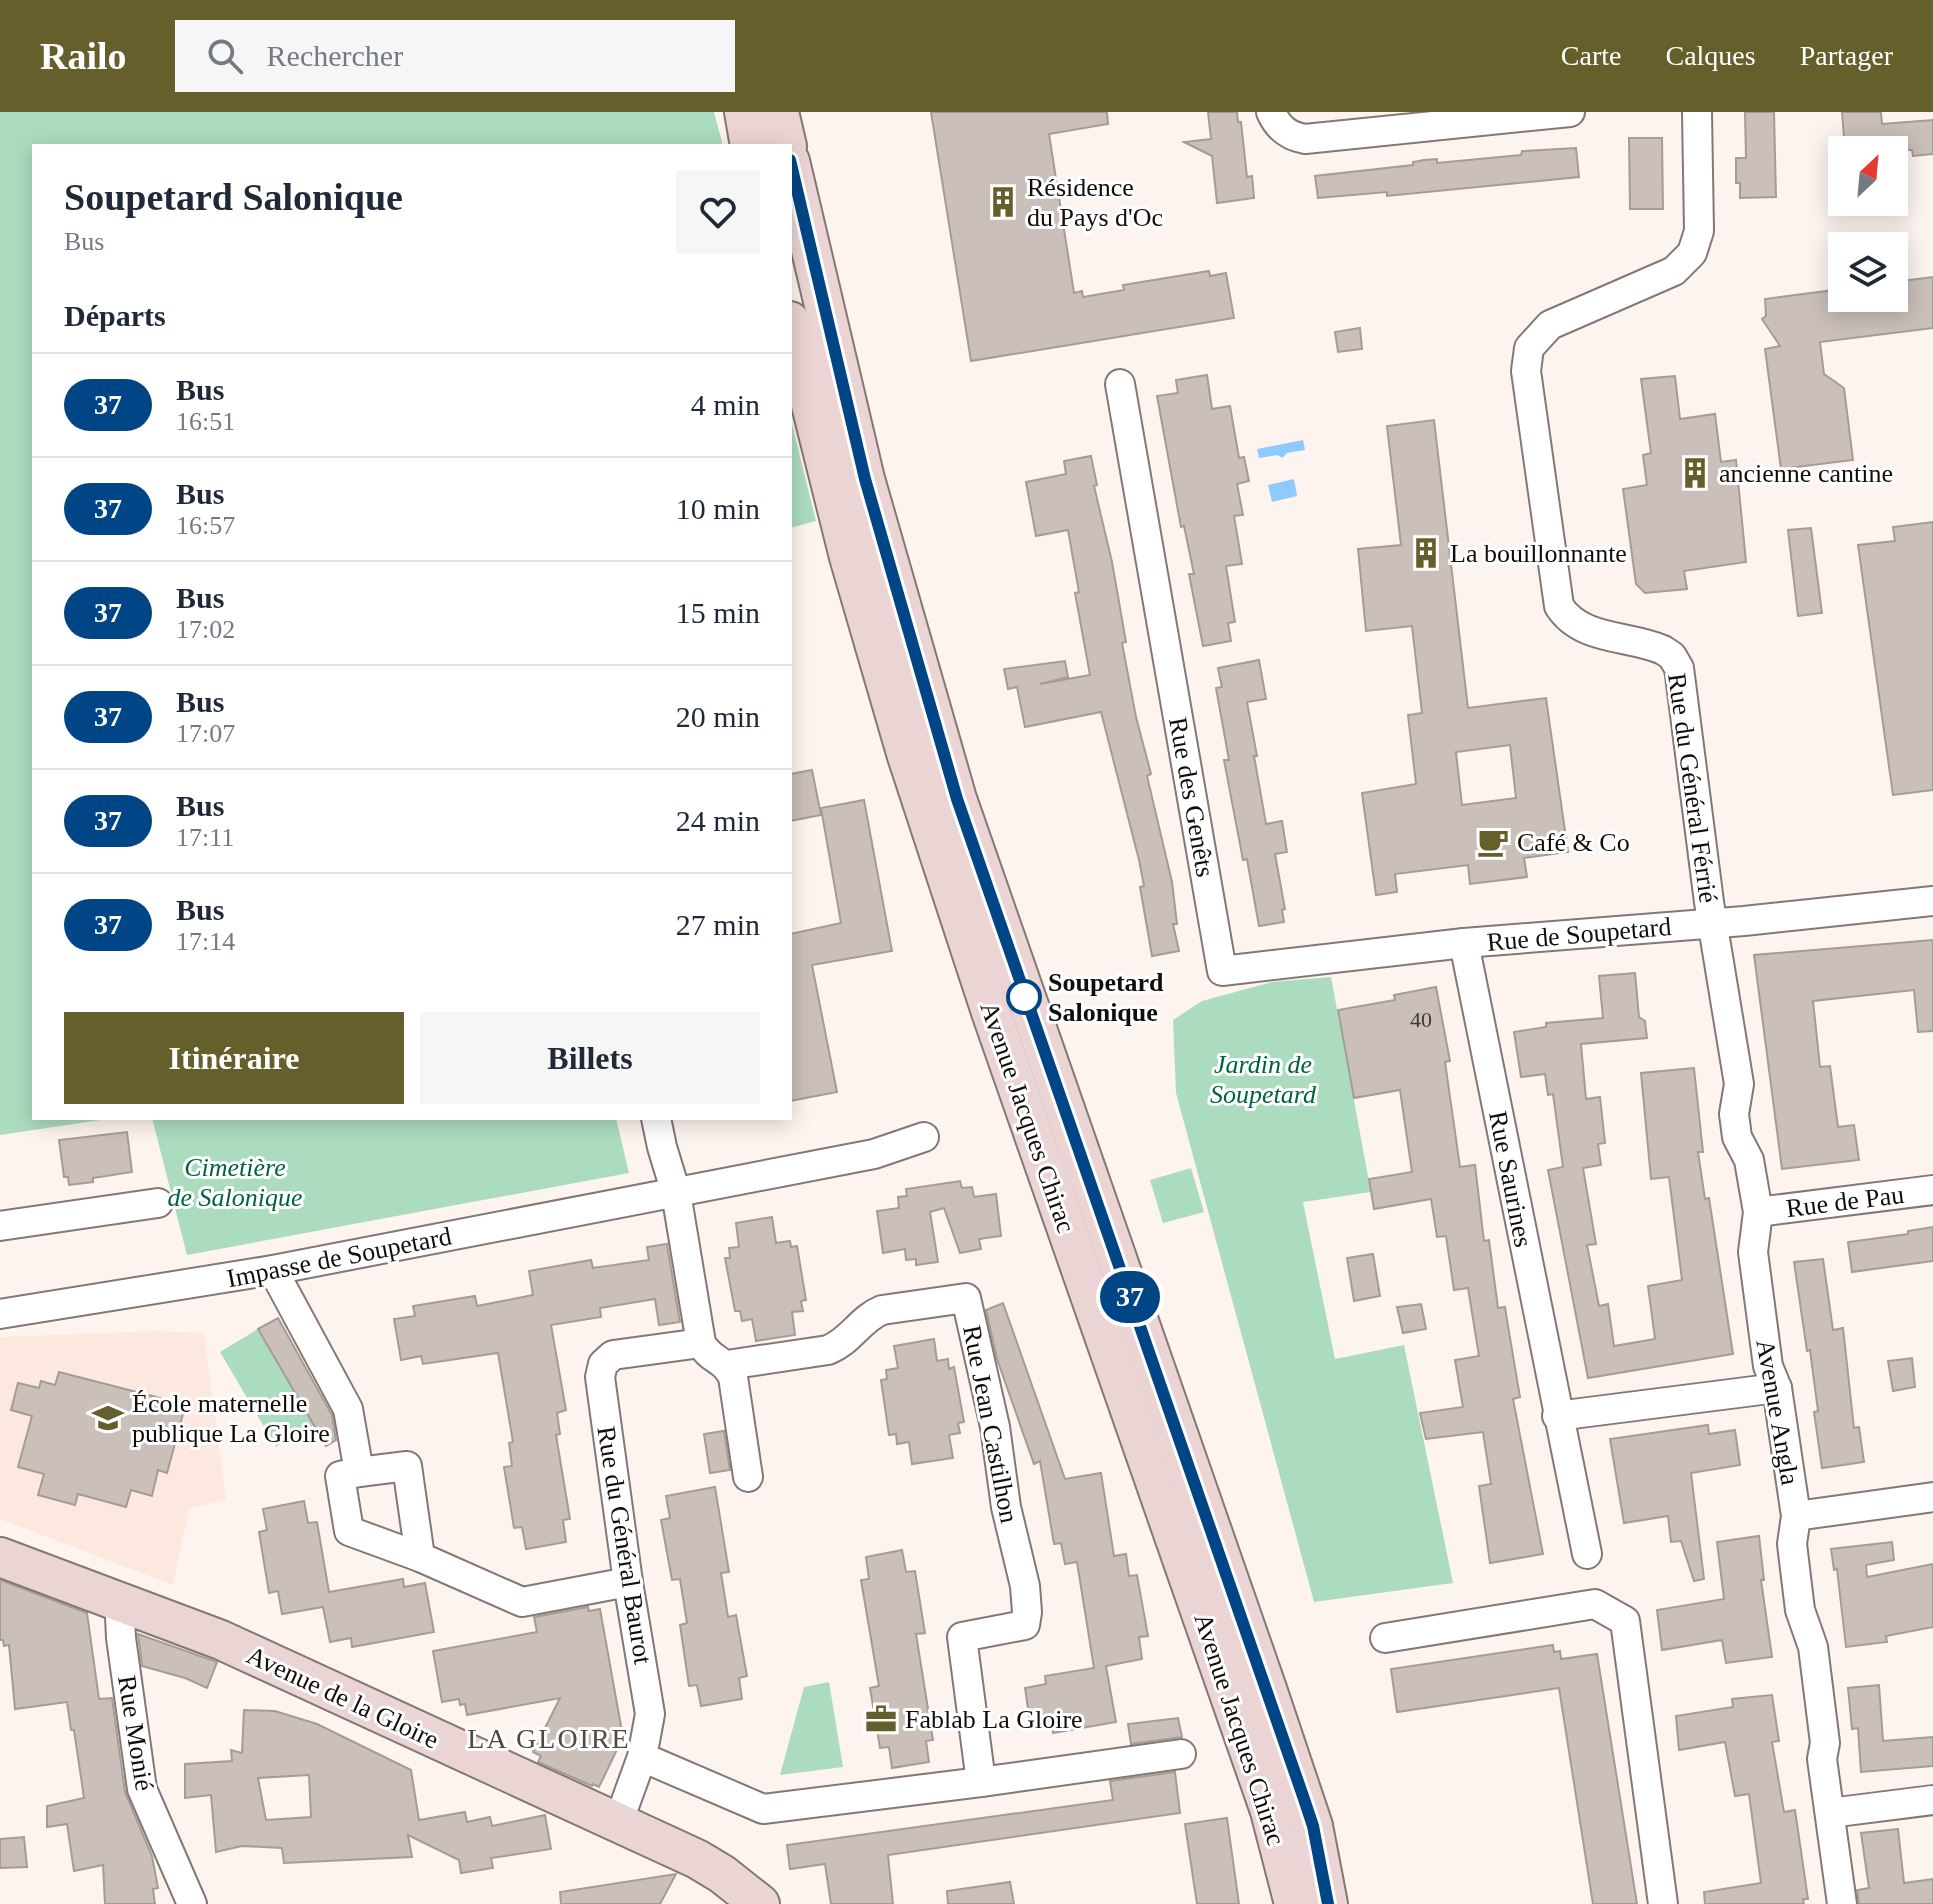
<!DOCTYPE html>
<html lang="fr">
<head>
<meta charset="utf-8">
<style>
	:root { --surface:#fff; --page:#f6f6f7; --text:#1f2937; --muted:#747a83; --line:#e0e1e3; --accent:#655f2b }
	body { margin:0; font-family:"Times New Roman",serif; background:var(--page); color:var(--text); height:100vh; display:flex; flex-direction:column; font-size:30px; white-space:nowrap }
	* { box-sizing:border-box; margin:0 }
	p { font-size:26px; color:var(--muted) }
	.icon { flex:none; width:44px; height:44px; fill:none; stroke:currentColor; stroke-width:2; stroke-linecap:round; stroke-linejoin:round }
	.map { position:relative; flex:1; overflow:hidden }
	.panel { position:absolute; left:32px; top:32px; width:760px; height:976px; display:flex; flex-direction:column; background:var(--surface); border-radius:0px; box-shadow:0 4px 20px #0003 }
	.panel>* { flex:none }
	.badge { padding:0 16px; border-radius:26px; font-size:28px; line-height:52px }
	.needle { width:52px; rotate:26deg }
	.controls { position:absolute; left:1828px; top:24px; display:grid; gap:16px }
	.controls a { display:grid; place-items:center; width:80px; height:80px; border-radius:0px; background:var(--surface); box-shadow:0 4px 20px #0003; font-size:40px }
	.map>.badge { position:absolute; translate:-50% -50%; box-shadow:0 0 0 4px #fff }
	h2 { padding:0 32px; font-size:30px; line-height:72px }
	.round { display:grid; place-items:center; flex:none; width:84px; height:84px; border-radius:0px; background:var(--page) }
	.summary { display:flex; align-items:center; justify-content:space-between; height:136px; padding:0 32px }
	h1 { font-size:38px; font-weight:700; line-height:60px }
	.action { display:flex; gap:16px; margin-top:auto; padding:16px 32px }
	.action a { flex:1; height:92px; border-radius:0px; background:var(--accent); color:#fff; font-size:32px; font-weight:700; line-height:92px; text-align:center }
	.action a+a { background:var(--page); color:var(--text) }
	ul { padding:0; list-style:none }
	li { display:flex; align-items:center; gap:24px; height:104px; padding:0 32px; border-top:2px solid var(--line) }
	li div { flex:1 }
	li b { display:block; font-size:30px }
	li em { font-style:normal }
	li .badge { min-width:88px; font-weight:700; text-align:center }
	header { display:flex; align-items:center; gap:48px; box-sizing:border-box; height:112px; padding:0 40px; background:var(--accent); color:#fff }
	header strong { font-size:38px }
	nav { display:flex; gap:44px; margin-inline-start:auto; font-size:28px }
	.search { width:560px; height:72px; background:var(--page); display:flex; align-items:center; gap:20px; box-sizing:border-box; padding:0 28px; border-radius:0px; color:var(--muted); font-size:30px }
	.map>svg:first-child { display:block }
	.built { fill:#fce8de }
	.green { fill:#acdcc0 }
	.water { fill:#8ecafe }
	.building { fill:#cabfb9; stroke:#a69b95; stroke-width:2; fill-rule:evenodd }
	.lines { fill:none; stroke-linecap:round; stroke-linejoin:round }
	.street-casing { stroke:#837873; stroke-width:32 }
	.secondary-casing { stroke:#837873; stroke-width:42 }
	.street { stroke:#fff; stroke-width:28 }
	.secondary { stroke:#ebd4d4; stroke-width:38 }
	.line-casing { stroke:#fff; stroke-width:18 }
	.line { stroke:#004687; stroke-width:12 }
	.stop-dot { fill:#fff; stroke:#004687; stroke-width:4 }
	.labels { text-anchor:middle; stroke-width:6; stroke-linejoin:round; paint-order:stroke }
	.number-label { font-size:22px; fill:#3f3a36 }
	.poi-label { font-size:26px; fill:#110d0b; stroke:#fff; text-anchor:start }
	.street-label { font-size:26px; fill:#110d0b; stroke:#fff }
	.stop-label { font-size:26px; font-weight:bold; fill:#110d0b; stroke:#fff; text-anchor:start }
	.park-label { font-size:26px; font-style:italic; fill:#00633d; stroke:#fff }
	.neighbourhood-label { font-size:28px; letter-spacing:2px; fill:#514842; stroke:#fff }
</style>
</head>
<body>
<header>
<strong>Railo</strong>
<div class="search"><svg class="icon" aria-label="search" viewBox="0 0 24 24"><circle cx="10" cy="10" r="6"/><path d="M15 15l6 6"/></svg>Rechercher</div>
<nav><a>Carte</a><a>Calques</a><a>Partager</a></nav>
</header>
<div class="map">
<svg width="1933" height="1792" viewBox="0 0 1933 1792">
	<rect width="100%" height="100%" fill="#fef4ef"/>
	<polygon class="built" points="156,1219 204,1221 226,1387 189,1397 173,1473 0,1407 0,1225"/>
	<g class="green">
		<polygon points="0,0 714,0 723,34 34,34 34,1006 114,1006 0,1023"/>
		<polygon points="790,304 816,409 790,416"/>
		<polygon points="1331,865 1371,1080 1303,1090 1335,1247 1404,1233 1453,1471 1314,1490 1176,981 1173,908 1202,889 1272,870"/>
		<polygon points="152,1006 616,1006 629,1061 187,1143"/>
		<polygon points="1191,1056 1204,1100 1163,1111 1150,1068"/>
		<polygon points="258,1217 314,1313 276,1335 220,1240"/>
		<polygon points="829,1570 843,1655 780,1663 804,1575"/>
	</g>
	<g class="water">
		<polygon points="1303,328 1305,338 1287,341 1282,346 1278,343 1259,346 1257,337"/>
		<polygon points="1294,367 1297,384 1272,390 1268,373"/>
	</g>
	<g class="building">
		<polygon points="931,0 1107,0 1108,12 1049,22 1074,181 1082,179 1083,185 1124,178 1123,173 1209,159 1210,164 1226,161 1234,206 971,249"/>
		<polygon points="1208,0 1237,0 1238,10 1241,10 1247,65 1252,64 1254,86 1217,91 1212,44 1184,30 1211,27"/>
		<polygon points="1745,0 1774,0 1776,85 1740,86 1740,71 1736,71 1736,46 1746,46"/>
		<polygon points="1842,0 1881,0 1882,12 1933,8 1933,42 1913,44 1912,38 1845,38"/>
		<polygon points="1629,26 1662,26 1663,97 1630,97"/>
		<polygon points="1576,36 1579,65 1387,84 1387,80 1318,86 1315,64 1413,53 1413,50 1424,48 1437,47 1437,51 1521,43 1522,39"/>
		<polygon points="1933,165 1933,216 1820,230 1824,262 1844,276 1853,348 1781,357 1765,237 1780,234 1762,207 1766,204 1765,187 1842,177 1842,186 1894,186 1894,170"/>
		<polygon points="1360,216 1362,237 1338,240 1335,220"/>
		<polygon points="1207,263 1212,297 1230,294 1239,346 1244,345 1249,369 1237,372 1243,403 1234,404 1242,452 1226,454 1235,510 1228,511 1231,529 1203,534 1189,462 1194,462 1184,414 1181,415 1157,284 1178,281 1176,268"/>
		<polygon points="1675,264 1680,307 1715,302 1721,350 1736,348 1746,450 1684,459 1687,477 1645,481 1636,472 1623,377 1647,373 1643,343 1651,341 1641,267"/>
		<path d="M1434 308 1468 596 1546 586 1568 740 1524 746 1527 765 1470 772 1468 753 1395 762 1397 780 1376 783 1362 681 1416 672 1408 603 1422 601 1412 514 1366 519 1358 437 1401 433 1387 314ZM1510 633 1516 686 1462 693 1456 640Z"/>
		<polygon points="1091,344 1097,373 1094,374 1112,450 1126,530 1122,531 1136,605 1151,662 1147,664 1172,770 1177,812 1173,812 1179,839 1152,844 1140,775 1144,774 1139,748 1101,600 1025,615 1017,575 1008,577 1004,557 1065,549 1068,565 1040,572 1090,563 1075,481 1079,480 1068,418 1036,424 1026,370 1066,362 1064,349"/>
		<polygon points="1933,410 1933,678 1893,683 1858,433 1895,429 1893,415"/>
		<polygon points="1811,416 1822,501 1798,504 1788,418"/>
		<polygon points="1259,548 1266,587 1247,590 1257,644 1254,644 1266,712 1282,709 1287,740 1275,742 1285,797 1282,798 1284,810 1259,814 1247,747 1243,748 1224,648 1229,648 1216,576 1222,575 1218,556"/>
		<polygon points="812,658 821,703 790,709 790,662"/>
		<polygon points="864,688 892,839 812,853 837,980 790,989 790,822 841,811 821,696"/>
		<polygon points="1933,828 1933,919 1918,920 1914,878 1813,889 1820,955 1830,954 1838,1015 1854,1013 1859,1048 1782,1057 1754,843"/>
		<polygon points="1635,861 1639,905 1645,909 1647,926 1581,932 1586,987 1600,985 1605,1031 1598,1032 1601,1053 1583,1056 1596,1132 1587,1133 1599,1194 1608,1192 1614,1234 1655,1227 1648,1174 1682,1168 1669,1065 1651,1067 1641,961 1694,956 1703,1040 1698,1040 1705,1087 1709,1086 1733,1242 1588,1266 1548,1058 1563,1055 1553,982 1548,983 1545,962 1521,965 1514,920 1546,915 1546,911 1603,906 1599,864"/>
		<polygon points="1436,875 1450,949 1445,950 1460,1055 1475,1053 1484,1129 1489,1128 1498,1196 1505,1195 1508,1214 1520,1285 1513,1287 1543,1442 1490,1451 1479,1374 1491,1372 1483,1320 1426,1327 1420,1301 1463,1295 1455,1248 1479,1244 1468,1176 1454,1178 1446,1124 1437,1125 1431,1087 1374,1097 1369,1067 1412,1060 1400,978 1354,986 1338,898 1395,888 1394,883"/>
		<polygon points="127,1020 132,1060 93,1066 93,1070 69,1073 68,1065 64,1065 59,1028"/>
		<polygon points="960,1069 962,1076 972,1075 974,1085 996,1082 1001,1124 979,1127 981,1137 960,1141 944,1096 930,1100 938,1150 916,1153 916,1147 906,1148 905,1137 883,1141 877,1099 899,1096 898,1085 907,1084 906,1077"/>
		<polygon points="772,1105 776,1131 790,1129 791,1135 797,1134 806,1188 801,1189 803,1199 792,1200 795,1223 756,1229 752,1207 742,1209 740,1199 735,1199 725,1146 730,1146 729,1136 739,1135 736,1111"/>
		<polygon points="1933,1115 1933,1149 1852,1160 1848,1130 1908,1122 1908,1119"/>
		<polygon points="667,1132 680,1210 659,1213 655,1187 600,1196 601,1205 551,1213 566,1298 557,1301 560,1322 556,1323 570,1407 563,1408 566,1430 526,1437 522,1415 514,1416 504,1355 512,1354 509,1331 513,1330 498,1241 423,1252 421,1244 401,1248 394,1207 415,1204 413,1194 475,1184 477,1194 533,1183 529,1159 591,1148 593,1156 649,1148 647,1135"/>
		<polygon points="1373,1142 1380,1184 1354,1189 1347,1146"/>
		<polygon points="1823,1147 1833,1218 1843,1216 1854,1316 1859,1315 1864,1350 1822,1356 1814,1300 1818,1299 1810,1238 1807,1239 1794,1150"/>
		<polygon points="1003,1191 1065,1367 1101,1361 1114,1444 1126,1442 1129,1464 1137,1463 1148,1524 1139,1525 1142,1547 1106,1554 1116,1610 1053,1621 1052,1613 1031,1616 1025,1576 1046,1572 1045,1564 1094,1556 1077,1450 1065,1452 1061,1431 1054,1432 1040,1349 1034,1352 997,1247 986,1198"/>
		<polygon points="1421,1192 1426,1217 1403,1221 1397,1195"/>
		<polygon points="278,1206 332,1303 336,1328 326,1334 258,1217"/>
		<polygon points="934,1227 937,1249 948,1247 949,1257 954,1255 964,1310 958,1311 960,1321 949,1323 953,1346 912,1352 909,1330 897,1332 896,1322 889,1323 881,1268 887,1267 886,1258 898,1256 894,1234"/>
		<polygon points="1912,1246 1915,1275 1893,1279 1888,1249"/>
		<polygon points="59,1260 160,1286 158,1296 183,1302 167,1361 158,1358 152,1384 131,1378 126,1395 78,1382 75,1393 38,1383 44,1362 18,1355 32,1304 11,1298 18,1271 39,1276 41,1269 55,1273"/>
		<polygon points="1708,1313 1709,1322 1735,1318 1740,1353 1691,1361 1704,1467 1694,1469 1681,1429 1671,1430 1668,1404 1624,1411 1610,1327"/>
		<polygon points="724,1319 730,1358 710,1361 704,1322"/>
		<polygon points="715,1375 729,1460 721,1461 728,1505 736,1503 747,1564 739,1566 742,1587 701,1594 697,1573 689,1574 680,1513 687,1511 680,1467 672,1468 661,1408 670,1406 666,1384"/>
		<polygon points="304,1389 308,1411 317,1410 329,1480 403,1467 404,1475 425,1471 434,1520 352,1535 351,1526 330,1530 323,1495 282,1502 278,1479 269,1481 259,1420 267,1418 263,1397"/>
		<polygon points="1759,1424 1764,1468 1761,1468 1772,1545 1726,1551 1722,1528 1662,1538 1657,1498 1724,1487 1717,1430"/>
		<polygon points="1892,1430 1894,1448 1866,1453 1867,1465 1933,1452 1933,1515 1886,1524 1887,1530 1846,1535 1837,1457 1834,1458 1831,1437"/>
		<polygon points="902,1438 906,1460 915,1459 925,1521 916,1522 933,1628 926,1629 929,1650 892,1656 889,1635 880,1636 870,1576 879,1574 861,1468 869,1467 866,1445"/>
		<polygon points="0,1468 87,1501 99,1587 112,1586 125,1680 152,1744 158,1776 153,1777 155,1792 105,1792 103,1753 74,1759 67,1712 47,1715 47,1694 84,1686 74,1618 71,1618 67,1590 15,1597 9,1533 4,1534 3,1528 0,1528"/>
		<polygon points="588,1495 589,1499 600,1497 623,1625 599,1675 593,1672 592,1674 538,1650 541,1644 533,1640 560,1586 467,1603 465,1592 460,1593 459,1587 442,1590 433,1539 537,1520 534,1505"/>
		<polygon points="138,1522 217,1550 207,1576 185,1566 142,1554"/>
		<polygon points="1553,1533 1554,1540 1560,1539 1561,1547 1597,1542 1637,1792 1593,1792 1559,1576 1397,1600 1391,1557"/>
		<polygon points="1879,1573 1883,1629 1933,1625 1933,1654 1861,1660 1858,1616 1852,1617 1848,1576"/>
		<polygon points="1772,1583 1779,1629 1772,1630 1784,1700 1795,1698 1808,1787 1803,1787 1804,1792 1705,1792 1704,1780 1761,1771 1749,1682 1735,1684 1725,1630 1679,1638 1676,1604 1733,1595 1732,1587"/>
		<path d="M244 1598 275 1599 317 1612 411 1658 419 1708 465 1700 467 1710 490 1705 492 1714 545 1703 551 1737 491 1746 493 1756 461 1761 459 1748 408 1723 412 1745 284 1751 282 1736 242 1734 216 1740 211 1683 185 1686V1652L232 1649 231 1638 242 1641ZM309 1663 311 1705 266 1708 258 1666Z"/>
		<polygon points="1178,1606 1182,1625 1131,1632 1128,1612"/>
		<polygon points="1175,1660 1180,1701 888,1743 893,1792 831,1792 825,1752 790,1757 787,1733 1113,1688 1110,1669"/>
		<polygon points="1227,1706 1239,1792 1197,1792 1185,1712"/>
		<polygon points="1898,1717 1904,1771 1933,1767 1933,1792 1859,1792 1857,1778 1869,1776 1861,1721"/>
		<polygon points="24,1725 27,1755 0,1756 0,1727"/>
		<polygon points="676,1762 660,1792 561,1792 560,1780"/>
		<polygon points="1010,1770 1014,1792 948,1792 947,1779"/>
	</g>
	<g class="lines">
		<defs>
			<g id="street">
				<path d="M1271 0C1278 16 1288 24 1305 27L1570 0"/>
				<path d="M1697 0 1699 119 1692 141 1674 159 1550 213 1529 236 1526 259 1559 494C1581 529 1629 523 1663 538L1672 544 1679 556 1709 790 1739 972 1734 1002 1737 1025 1749 1048 1758 1100 1753 1140 1768 1254 1777 1276 1796 1404 1792 1432 1800 1498 1813 1535 1825 1631 1822 1647 1842 1792"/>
				<polyline points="1120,272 1222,859 1464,831 1744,809 1933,789"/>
				<polyline points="1464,831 1587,1442"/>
				<path d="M656 1006 662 1035 676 1081 701 1231C710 1249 723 1245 733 1265L748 1365"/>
				<polyline points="1758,1100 1933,1078"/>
				<polyline points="0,1114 158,1091"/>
				<polyline points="273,1158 348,1297 359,1360 407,1354 420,1445 522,1490 628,1470"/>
				<polyline points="0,1202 273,1158 874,1042 924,1025"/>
				<path d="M727 1253 828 1238C851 1229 860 1207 882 1198L966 1186 995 1315 1006 1395 1025 1474 1027 1500 1025 1513 962 1525 981 1670"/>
				<polyline points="1557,1304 1777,1276"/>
				<polyline points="359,1360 340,1364 349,1419 420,1445"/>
				<polyline points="1796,1404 1933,1385"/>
				<polyline points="124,1490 120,1504 121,1526 142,1677 192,1792"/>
				<polyline points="1385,1526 1595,1492 1625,1509 1663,1792"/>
				<polyline points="642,1645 763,1697 981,1670 1181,1642"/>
				<polyline points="1830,1701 1933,1688"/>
				<polyline points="618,1711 642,1645 650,1602 628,1470 600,1265 603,1252 613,1243 701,1231"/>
			</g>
			<g id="secondary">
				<polyline points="744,0 750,34"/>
				<polyline points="779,0 787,34"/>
				<polyline points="790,49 865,367 957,687 1267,1577 1313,1714 1328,1792"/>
				<polyline points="790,209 849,445 906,641 991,900 1270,1699 1294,1792"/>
				<polyline points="0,1445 221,1528 697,1747 722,1762 760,1792"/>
			</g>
		</defs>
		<use href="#street" class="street-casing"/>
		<use href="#secondary" class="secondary-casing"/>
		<use href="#street" class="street"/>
		<use href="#secondary" class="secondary"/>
	</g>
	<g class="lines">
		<defs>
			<polyline id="line" points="790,48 865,367 957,687 1304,1687 1313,1714 1328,1792"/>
		</defs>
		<use href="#line" class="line-casing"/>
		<use href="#line" class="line"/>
	</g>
	<defs>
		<symbol id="building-bare" viewBox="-9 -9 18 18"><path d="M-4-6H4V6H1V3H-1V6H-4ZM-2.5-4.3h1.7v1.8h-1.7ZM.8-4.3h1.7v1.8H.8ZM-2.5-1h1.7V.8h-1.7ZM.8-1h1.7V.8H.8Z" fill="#655f2b" stroke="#fff" stroke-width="2.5" paint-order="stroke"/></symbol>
		<symbol id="cafe-bare" viewBox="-9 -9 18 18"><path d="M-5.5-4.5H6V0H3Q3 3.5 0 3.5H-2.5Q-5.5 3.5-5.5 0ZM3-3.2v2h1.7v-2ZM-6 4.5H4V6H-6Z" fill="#655f2b" stroke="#fff" stroke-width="2.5" paint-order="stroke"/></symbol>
		<symbol id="school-bare" viewBox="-9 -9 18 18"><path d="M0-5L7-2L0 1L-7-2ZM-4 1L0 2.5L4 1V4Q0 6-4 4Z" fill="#655f2b" stroke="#fff" stroke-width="2.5" paint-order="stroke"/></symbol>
		<symbol id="office-bare" viewBox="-9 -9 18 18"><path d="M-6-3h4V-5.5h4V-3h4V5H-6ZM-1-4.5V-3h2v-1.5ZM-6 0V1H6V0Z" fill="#655f2b" stroke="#fff" stroke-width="2.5" paint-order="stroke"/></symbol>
	</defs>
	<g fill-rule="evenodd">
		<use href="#building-bare" x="981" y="68" width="44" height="44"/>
		<use href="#building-bare" x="1673" y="339" width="44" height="44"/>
		<use href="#building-bare" x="1404" y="419" width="44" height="44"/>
		<use href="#cafe-bare" x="1471" y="708" width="44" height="44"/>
		<use href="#school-bare" x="86" y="1284" width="44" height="44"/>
		<use href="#office-bare" x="859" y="1585" width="44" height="44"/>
	</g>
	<circle class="stop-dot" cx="1024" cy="885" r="16"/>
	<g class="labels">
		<g class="number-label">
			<text x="1421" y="915">40</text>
		</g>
		<g class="poi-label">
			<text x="1027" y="84">Résidence<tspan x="1027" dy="30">du Pays d'Oc</tspan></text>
			<text x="1719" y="370">ancienne cantine</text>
			<text x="1450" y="450">La bouillonnante</text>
			<text x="1517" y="739">Café &amp; Co</text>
			<text x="132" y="1300">École maternelle<tspan x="132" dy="30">publique La Gloire</tspan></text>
			<text x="905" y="1616">Fablab La Gloire</text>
		</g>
		<g class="street-label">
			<text transform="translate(1693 676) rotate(82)" y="9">Rue du Général Férrié</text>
			<text transform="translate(1192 685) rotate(80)" y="9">Rue des Genêts</text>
			<text transform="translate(1579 822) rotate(-5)" y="9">Rue de Soupetard</text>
			<text transform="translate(1028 1005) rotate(71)" y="9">Avenue Jacques Chirac</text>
			<text transform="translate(1511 1067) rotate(79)" y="9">Rue Saurines</text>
			<text transform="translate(1845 1089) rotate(-7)" y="9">Rue de Pau</text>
			<text transform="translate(339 1145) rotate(-11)" y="9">Impasse de Soupetard</text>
			<text transform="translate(1778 1300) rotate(80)" y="9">Avenue Angla</text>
			<text transform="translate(991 1312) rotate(79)" y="9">Rue Jean Castilhon</text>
			<text transform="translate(625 1433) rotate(81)" y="9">Rue du Général Baurot</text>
			<text transform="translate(343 1585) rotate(25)" y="9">Avenue de la Gloire</text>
			<text transform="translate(1240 1617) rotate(72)" y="9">Avenue Jacques Chirac</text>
			<text transform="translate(136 1621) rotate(81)" y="9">Rue Monié</text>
		</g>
		<g class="stop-label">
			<text x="1048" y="879">Soupetard<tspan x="1048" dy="30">Salonique</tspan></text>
		</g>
		<g class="park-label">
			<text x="1263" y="961">Jardin de<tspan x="1263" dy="30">Soupetard</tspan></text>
			<text x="235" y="1064">Cimetière<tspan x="235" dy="30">de Salonique</tspan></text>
		</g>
		<g class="neighbourhood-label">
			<text x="549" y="1636">LA GLOIRE</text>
		</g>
	</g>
</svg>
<div class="controls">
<a><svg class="needle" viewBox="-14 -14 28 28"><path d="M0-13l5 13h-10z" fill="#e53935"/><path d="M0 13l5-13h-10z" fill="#747a83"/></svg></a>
<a><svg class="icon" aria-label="layers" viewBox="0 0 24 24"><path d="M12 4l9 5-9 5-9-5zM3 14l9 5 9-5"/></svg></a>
</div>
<b class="badge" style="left:1130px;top:1185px;background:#004687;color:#fff">37</b>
<section class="panel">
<div class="summary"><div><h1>Soupetard Salonique</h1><p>Bus</p></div><a class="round"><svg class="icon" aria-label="heart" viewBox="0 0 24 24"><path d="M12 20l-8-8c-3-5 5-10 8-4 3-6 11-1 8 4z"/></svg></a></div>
<h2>Départs</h2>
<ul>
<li><span class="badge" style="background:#004687;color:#fff">37</span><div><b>Bus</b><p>16:51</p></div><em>4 min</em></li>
<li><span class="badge" style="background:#004687;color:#fff">37</span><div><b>Bus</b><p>16:57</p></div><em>10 min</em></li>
<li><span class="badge" style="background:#004687;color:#fff">37</span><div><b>Bus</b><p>17:02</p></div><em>15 min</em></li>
<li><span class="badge" style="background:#004687;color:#fff">37</span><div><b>Bus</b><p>17:07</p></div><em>20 min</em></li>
<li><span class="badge" style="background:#004687;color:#fff">37</span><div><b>Bus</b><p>17:11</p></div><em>24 min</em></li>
<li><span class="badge" style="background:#004687;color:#fff">37</span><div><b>Bus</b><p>17:14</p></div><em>27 min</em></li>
</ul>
<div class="action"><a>Itinéraire</a><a>Billets</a></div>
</section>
</div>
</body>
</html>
